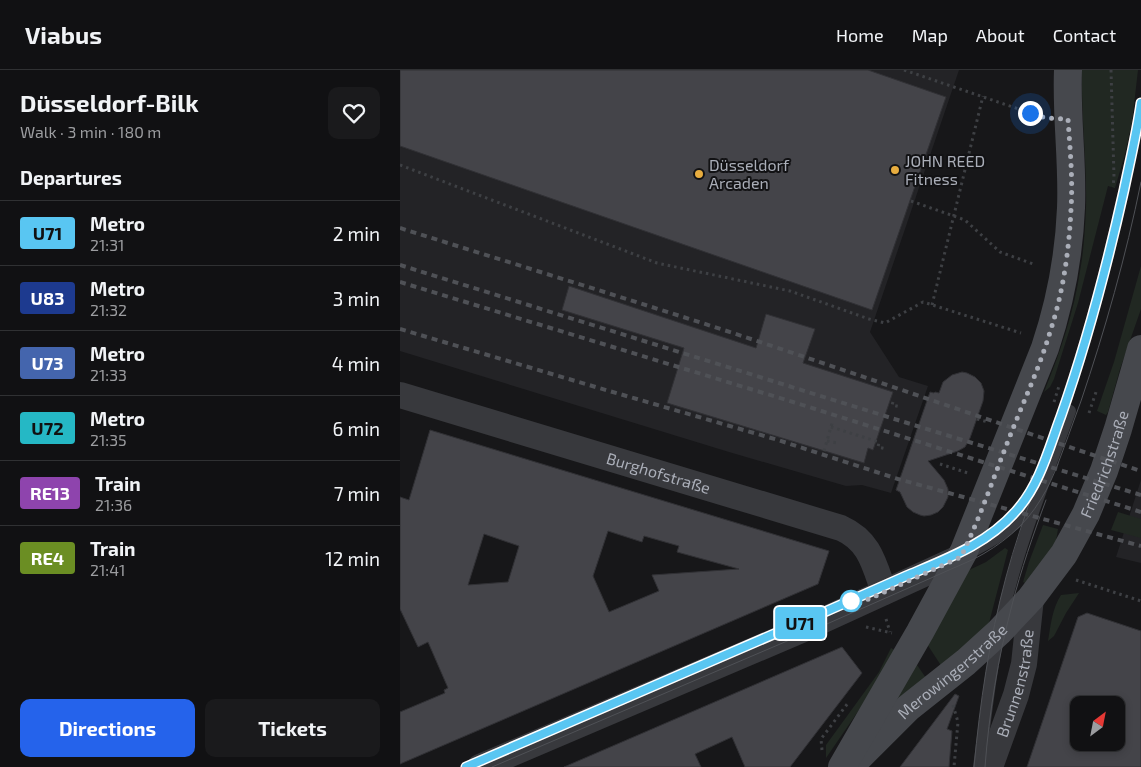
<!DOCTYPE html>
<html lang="en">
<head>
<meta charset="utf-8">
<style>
	:root { --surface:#111113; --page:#1a1a1c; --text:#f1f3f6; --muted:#9c9da0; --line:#303133; --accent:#2563eb }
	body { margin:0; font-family:"Exo 2",sans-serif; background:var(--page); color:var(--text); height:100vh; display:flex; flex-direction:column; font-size:19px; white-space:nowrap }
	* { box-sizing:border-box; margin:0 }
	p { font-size:16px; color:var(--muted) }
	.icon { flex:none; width:28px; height:28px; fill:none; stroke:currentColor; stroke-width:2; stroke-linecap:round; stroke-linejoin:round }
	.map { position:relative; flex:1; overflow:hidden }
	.sheet { display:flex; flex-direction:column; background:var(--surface); width:400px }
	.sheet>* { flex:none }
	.badge { padding:0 10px; border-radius:4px; font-size:18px; line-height:32px }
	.needle { width:32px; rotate:32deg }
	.controls { position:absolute; left:670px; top:626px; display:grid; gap:10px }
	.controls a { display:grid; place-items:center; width:55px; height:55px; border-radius:10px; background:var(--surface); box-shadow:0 2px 8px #0003,0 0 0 1px var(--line); font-size:25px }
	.you { position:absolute; width:25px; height:25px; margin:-12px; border:4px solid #fff; border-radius:50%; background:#1a73e8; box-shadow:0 0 0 8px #1a73e833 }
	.map>.badge { position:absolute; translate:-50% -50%; box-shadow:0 0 0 2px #fff }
	h2 { padding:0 20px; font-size:19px; line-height:45px }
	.round { display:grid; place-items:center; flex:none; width:52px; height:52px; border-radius:10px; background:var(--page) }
	.overview { display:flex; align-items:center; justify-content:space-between; height:85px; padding:0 20px }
	h1 { font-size:24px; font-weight:700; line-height:38px }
	.action { display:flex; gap:10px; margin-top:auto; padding:10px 20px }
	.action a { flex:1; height:58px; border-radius:10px; background:var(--accent); color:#fff; font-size:20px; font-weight:700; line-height:58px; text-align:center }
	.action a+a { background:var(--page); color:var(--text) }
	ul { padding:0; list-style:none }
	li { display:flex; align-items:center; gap:15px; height:65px; padding:0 20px; border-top:1px solid var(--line) }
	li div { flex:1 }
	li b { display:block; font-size:19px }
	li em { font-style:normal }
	li .badge { min-width:55px; font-weight:700; text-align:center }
	header { display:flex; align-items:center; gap:30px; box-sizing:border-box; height:70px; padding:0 25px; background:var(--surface); border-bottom:1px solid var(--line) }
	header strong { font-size:24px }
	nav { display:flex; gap:28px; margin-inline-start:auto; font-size:18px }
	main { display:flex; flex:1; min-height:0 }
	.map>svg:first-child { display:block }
	.built { fill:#232326 }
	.green { fill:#212822 }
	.building { fill:#444449; stroke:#313135; fill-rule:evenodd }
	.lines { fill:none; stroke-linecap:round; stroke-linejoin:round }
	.path { stroke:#3e4044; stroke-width:3; stroke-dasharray:2.5 4; stroke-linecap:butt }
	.service { stroke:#38393d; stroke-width:12 }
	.minor { stroke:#38393d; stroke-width:26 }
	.secondary { stroke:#46484d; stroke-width:28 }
	.tram { stroke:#4f5156; stroke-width:1 }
	.rail { stroke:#4f5156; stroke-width:4; stroke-dasharray:6 5; stroke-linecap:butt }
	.line-casing { stroke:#fff; stroke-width:11 }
	.line { stroke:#59c6f2; stroke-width:8 }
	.walk { stroke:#aaaeb8; stroke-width:5; stroke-dasharray:0 9 }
	.poi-dot { fill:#e8ad3f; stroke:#121214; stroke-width:2 }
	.stop-dot { fill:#fff; stroke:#59c6f2; stroke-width:2.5 }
	.labels { text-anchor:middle; stroke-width:4; stroke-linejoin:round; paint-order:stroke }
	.poi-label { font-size:16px; fill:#aaaeb8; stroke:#121214; text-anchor:start }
	.street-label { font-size:16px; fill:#aaaeb8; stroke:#121214 }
</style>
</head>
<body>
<header>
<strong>Viabus</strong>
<nav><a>Home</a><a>Map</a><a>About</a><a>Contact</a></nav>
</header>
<main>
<section class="sheet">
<div class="overview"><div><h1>Düsseldorf-Bilk</h1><p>Walk · 3 min · 180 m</p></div><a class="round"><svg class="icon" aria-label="heart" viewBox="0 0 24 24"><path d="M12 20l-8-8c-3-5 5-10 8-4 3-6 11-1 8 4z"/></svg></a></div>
<h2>Departures</h2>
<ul>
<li><span class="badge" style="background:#59c6f2;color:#111">U71</span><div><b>Metro</b><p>21:31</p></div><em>2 min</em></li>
<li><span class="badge" style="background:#1d3a8f;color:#fff">U83</span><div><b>Metro</b><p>21:32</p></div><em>3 min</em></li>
<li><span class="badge" style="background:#4465ad;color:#fff">U73</span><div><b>Metro</b><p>21:33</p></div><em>4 min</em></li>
<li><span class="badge" style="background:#25b8c5;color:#111">U72</span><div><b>Metro</b><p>21:35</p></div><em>6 min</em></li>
<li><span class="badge" style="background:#8e44ad;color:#fff">RE13</span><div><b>Train</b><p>21:36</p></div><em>7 min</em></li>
<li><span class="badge" style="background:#6b8e23;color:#fff">RE4</span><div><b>Train</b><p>21:41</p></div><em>12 min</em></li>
</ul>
<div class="action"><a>Directions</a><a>Tickets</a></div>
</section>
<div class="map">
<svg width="741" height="697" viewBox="0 0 741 697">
	<rect width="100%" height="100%" fill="#171719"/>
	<g class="built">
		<polygon points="0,0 559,0 470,262 499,307 528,316 491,423 462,415 446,416 329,382 0,281"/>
		<polygon points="741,410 741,493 716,487"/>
	</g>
	<g class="green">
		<path d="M682 0H738L732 52 725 84 715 118 708 116 678 233 654 309 650 317 644 322C660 283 674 242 680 201 684 180 685 158 686 137 687 91 681 46 682 0Z"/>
		<polygon points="741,196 741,239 720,299 708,342 706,345 697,341 714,292"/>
		<polygon points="718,442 741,449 741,468 711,460"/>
		<polygon points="643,455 658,459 656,471 638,500 627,514 623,512 629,492"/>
		<polygon points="605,478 608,480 588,557 542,597 527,574 567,501 586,492"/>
		<path d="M679 523 666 543 654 566 648 571C651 554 652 539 661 525Z"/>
		<polygon points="491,578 496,581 470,624 426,688 426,675 479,602"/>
		<polygon points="515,592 526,608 493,637"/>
	</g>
	<g class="building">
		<polygon points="0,0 468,0 546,27 472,240 0,76"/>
		<polygon points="169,216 356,278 366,244 415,259 403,293 493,322 473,380 468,378 464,393 267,333 284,278 162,240"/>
		<polygon points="562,302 567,303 575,307 581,313 584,321 583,331 570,368 565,377 558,381 528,391 544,410 548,419 548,427 543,437 538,442 531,445 524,446 520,445 513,442 507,437 500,422 496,420 530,322 534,323 535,322 539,323 543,312 552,305"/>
		<path d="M30 360 429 481 418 514 0 694V642L45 623 44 620 48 618 28 572 18 577 0 539V427L9 430ZM208 461 242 472 244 466 279 476 277 482 339 499 252 505 259 521 209 542 193 506ZM84 464 119 476 108 512 68 515Z"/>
		<path d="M687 543 741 561V697H627L678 547ZM679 635H716V672H679Z"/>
		<polygon points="442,577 462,603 390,697 345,697 332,667 295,684 301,697 164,697"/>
		<polygon points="555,624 559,626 547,659 552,661 549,697 500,697"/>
	</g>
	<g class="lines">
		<g class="path">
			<polyline points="504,0 645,48"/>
			<polyline points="711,0 714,107 713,117"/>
			<polyline points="0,95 257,193 390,221 469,249 485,253 523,232 621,263"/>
			<polyline points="511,131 565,150 600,182 636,195"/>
			<polyline points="532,235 583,26"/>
			<polyline points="493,332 492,335 501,337"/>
			<polyline points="654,332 659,316"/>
			<polyline points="689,343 696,322"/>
			<polyline points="577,349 588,352"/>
			<polyline points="431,357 479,372 478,377 487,379"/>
			<polyline points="427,371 437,373"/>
			<polyline points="424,381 433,350"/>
			<polyline points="540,394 568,403"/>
			<polyline points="676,510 741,531"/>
			<polyline points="486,549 490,562"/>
			<polyline points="466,557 492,563"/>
			<polyline points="553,635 558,652 554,697"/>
			<polyline points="422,680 421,669 448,633"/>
		</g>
		<g class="service">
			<path d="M565 485C591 472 615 458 633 435"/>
			<path d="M579 697C586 645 591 594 603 543 619 474 646 407 670 341"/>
		</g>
		<g class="minor">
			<path id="s1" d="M0 325 441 458C470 471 474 494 484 522"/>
			<polyline points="80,697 406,558 561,487"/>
			<path id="s2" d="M590 697 616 625 624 594 631 528"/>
		</g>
		<g class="secondary">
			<path id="s3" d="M458 688 508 638 566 592 599 562 631 528 664 484 686 444 704 401 718 359 741 279"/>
			<path d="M442 697 520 562 564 481 645 278C660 233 669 186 671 138 673 92 666 46 668 0"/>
		</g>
		<g class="tram">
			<path d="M656 399C664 377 673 354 681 331 705 260 726 186 741 112"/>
			<path d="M66 697 441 535 564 481C589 467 613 450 628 425"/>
			<path d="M92 697 420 557 574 489C601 475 625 456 641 429 648 418 653 406 658 394"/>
			<path d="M574 697C580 633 589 570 606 507 622 447 647 388 667 329 689 261 708 192 724 122 730 92 737 63 741 33"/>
			<path d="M585 697C589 643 598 588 612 535 621 500 633 465 646 430"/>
		</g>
		<g class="rail">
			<path d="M0 158C111 193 222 227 333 263 469 308 605 356 741 401"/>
			<polyline points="0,195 517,356 741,425"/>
			<polyline points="0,212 393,332 741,442"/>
			<polyline points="0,259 199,318 378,370 498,409 741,476"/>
		</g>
	</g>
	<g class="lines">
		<defs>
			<path id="line" d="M66 697C181 648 296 597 411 548 443 534 475 520 506 506 546 489 588 474 617 440 640 414 649 378 661 346 687 272 707 196 724 120 730 91 737 62 741 33"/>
		</defs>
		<use href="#line" class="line-casing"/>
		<use href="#line" class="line"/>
		<path class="walk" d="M451 531 460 533 561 487C581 446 595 403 612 361 625 328 640 296 650 262 663 223 669 181 671 139 673 109 670 79 668 49L646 48 630 43"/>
	</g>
	<g class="poi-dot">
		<circle cx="495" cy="100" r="5"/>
		<circle cx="299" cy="104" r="5"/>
	</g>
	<circle class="stop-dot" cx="451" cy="531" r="10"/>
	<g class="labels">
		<g class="poi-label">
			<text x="505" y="97">JOHN REED<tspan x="505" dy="18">Fitness</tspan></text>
			<text x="309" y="101">Düsseldorf<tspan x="309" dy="18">Arcaden</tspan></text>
		</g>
		<g class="street-label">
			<text dy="6" stroke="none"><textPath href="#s3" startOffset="390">Friedrichstraße</textPath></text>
			<text dy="6" stroke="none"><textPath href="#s1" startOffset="270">Burghofstraße</textPath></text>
			<text dy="6" stroke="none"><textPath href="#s3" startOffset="128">Merowingerstraße</textPath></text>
			<text dy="6" stroke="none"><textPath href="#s2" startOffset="88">Brunnenstraße</textPath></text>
		</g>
	</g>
</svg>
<div class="controls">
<a><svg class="needle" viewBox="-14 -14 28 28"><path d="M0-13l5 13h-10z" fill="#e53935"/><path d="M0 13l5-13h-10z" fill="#9c9da0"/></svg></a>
</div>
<div class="you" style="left:630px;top:43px"></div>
<b class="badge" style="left:400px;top:553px;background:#59c6f2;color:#111">U71</b>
</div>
</main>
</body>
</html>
